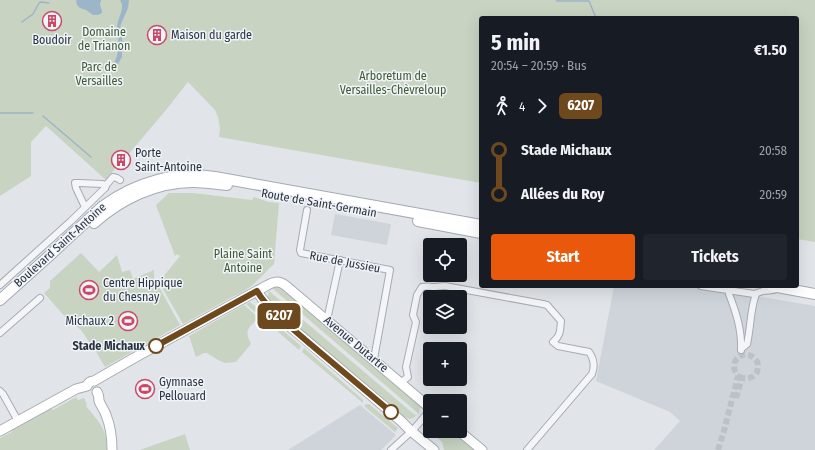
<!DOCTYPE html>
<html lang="en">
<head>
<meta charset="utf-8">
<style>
	:root { --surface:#171b24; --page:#20242c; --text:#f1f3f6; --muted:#9ea1a6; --accent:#ea580c }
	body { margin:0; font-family:"Fira Sans Condensed",sans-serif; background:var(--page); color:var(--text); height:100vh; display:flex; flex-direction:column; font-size:15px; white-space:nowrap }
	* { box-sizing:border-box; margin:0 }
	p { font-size:13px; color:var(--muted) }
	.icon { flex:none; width:22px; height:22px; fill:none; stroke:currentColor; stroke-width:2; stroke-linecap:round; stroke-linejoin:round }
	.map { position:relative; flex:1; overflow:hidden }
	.drawer { position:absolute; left:479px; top:16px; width:320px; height:272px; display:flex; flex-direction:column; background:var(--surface); border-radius:4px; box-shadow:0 4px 16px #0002 }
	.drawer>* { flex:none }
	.badge { padding:0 8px; border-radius:6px; font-size:14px; line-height:26px }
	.controls { position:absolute; left:423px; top:238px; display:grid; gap:8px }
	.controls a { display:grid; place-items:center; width:44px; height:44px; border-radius:4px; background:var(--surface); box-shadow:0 4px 16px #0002; font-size:20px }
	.map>.badge { position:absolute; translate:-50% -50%; box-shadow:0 0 0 2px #fff }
	.legs { display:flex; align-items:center; gap:6px; height:44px; padding:0 12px; font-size:13px }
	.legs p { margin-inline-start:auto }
	.summary { display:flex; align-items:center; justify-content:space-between; height:68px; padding:0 12px }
	h1 { font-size:22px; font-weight:700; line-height:30px }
	.primary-button { display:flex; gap:8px; margin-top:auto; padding:8px 12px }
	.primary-button a { flex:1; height:46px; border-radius:4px; background:var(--accent); color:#fff; font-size:16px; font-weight:700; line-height:46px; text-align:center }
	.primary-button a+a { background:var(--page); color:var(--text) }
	ul { padding:0 12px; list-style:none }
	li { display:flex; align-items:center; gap:14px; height:44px; font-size:15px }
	li i { display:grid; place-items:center; width:6px; height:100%; margin:0 5px; background:currentColor }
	li i::after { content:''; width:10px; height:10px; margin:-5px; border:3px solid; border-radius:50%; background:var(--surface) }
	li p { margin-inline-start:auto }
	li:first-child i { background:linear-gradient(#0000 50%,currentColor 0) }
	li:last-child i { background:linear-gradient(currentColor 50%,#0000 0) }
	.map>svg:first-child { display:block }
	.built { fill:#cfd4db }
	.green { fill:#c8d3c2 }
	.water { fill:#9db5c8 }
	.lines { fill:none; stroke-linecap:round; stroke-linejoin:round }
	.stream { stroke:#9db5c8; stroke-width:1.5 }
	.street-tunnel { stroke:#bcc1c7; stroke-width:6; stroke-dasharray:6 3; stroke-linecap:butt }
	.street-casing { stroke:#a6acb3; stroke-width:8 }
	.secondary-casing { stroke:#a6acb3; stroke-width:11 }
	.primary-casing { stroke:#a1aab4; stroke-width:12 }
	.street { stroke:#f3f5f8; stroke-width:6 }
	.secondary { stroke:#fff; stroke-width:9 }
	.primary { stroke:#fff; stroke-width:10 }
	.line-1-casing { stroke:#fff; stroke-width:9 }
	.line-1 { stroke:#6e491e; stroke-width:6 }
	.stop-1-dot { fill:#fff; stroke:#6e491e; stroke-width:2 }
	.labels { text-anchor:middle; stroke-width:3; stroke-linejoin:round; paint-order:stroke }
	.park-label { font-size:12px; fill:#415b37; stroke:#f0f3f7 }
	.poi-label { font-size:12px; fill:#2a3340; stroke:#f0f3f7; text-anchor:start }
	.street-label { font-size:12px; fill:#2a3340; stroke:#f0f3f7 }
	.stop-label { font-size:12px; font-weight:bold; fill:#2a3340; stroke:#f0f3f7; text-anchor:end }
</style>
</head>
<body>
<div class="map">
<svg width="815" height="450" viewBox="0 0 815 450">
	<rect width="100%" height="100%" fill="#e1e5e9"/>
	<g class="built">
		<polygon points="335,214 391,224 387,245 331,235"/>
		<polygon points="614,286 697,286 815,306 815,450 654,450 680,421 670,412 596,381"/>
		<polygon points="360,405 396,435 381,450 288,450"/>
	</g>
	<g class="green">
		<polygon points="0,0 815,0 815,242 797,239 797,18 481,18 481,183 219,137 220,128 218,117 215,110 188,82 166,110 127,156 127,157 120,164 118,163 119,164 106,180 46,126 31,142 31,176 0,196"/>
		<path d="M169 193H193L252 200 254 197 269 202 279 203 274 264C262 275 251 290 234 296L183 324 159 282 180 256 177 254 175 256 156 205Z"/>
		<polygon points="81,253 99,272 117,255 122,272 130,270 133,279 154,270 154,278 180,325 105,367 95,350 81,330 68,320 44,293 50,288 50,281"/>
		<polygon points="278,286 284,287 419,403 420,408 419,414 272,288"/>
		<polygon points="269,291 416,416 410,419 404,417 271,304 267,299"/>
		<polygon points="250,302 301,346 299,350 246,304"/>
		<path d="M244 305 259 318C248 328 244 330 251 344L236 362 225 363 218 360 207 353H204L196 357 189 336Z"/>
		<polygon points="304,348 363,400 363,403 302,352"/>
		<path d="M76 397 78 400 84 398 87 405 86 406C99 422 107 429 107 450H0V438L12 432V430L51 408 53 410Z"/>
		<polygon points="366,404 369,404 398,428 395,432 364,406"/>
		<polygon points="430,431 455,431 477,450 444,450 442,442"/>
		<polygon points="185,434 190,450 140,450"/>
	</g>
	<g class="water">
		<polygon points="76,0 101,0 100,5 102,11 102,13 98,15 93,15 86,10 80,8 77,5"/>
		<path d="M120 0H129L128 8 121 24 120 28 123 45 122 53V57L118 64 114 63C119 54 119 44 118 34 117 32 116 31 117 28 117 18 126 9 120 0Z"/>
	</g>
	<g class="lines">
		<g class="stream">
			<polyline points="557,0 557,1 589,1 596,18"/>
			<polyline points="22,22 33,14 39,3 41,2 49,3"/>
			<polyline points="0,113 33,113"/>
			<polyline points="43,116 91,157"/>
		</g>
		<g class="street-tunnel">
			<polyline points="736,398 742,378"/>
			<path d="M718 450 724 431 738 376C726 362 744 346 756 360 759 363 758 368 757 372 753 379 744 380 738 376"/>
		</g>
		<defs>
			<g id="street">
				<polyline points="85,207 76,188 75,183 79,183 103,184 105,188"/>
				<polyline points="307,210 300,250 301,253 390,270 374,359"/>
				<polyline points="0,285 71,221 105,188 107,184 113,177 117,178 120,180"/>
				<path d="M701 286 754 294C757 293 760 292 763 291 768 290 772 291 777 289"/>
				<path d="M729 294C736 312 742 330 741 350"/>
				<polyline points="327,320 340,260"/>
				<polyline points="0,333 40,298"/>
				<path d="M741 349 747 344C751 327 750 310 756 294"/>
				<path d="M402 383 404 380 408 377 406 367 416 322 413 315 417 295 422 287C427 286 430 287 435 287 438 287 441 286 445 286L543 304 547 305 561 321C560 331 561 335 553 342L558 346 589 352C594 359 595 366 592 374L527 450"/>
				<polyline points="0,391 3,394 18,421"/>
				<polyline points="391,450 414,429 430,410"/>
			</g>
			<g id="secondary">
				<path d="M257 291C269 312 295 330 313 346 343 371 372 396 401 421L411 431 434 450"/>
				<path d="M97 392C99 395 99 398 99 401 101 406 105 411 106 415 111 427 112 438 112 450"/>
				<path d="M0 431 76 389 87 386C88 383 90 381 94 381L134 358 266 286C273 282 278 280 285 285L430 408"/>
				<polyline points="459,431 482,450"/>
			</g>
			<g id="primary">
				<polyline points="418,221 481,233"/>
				<path d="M94 223C121 199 156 182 193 182 204 182 216 184 227 185"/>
				<polyline points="772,286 815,294"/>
				<path d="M0 300 49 256 103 206C136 182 175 171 215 177L481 225"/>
			</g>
		</defs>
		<use href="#street" class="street-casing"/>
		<use href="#secondary" class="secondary-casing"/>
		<use href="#primary" class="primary-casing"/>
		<use href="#street" class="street"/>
		<use href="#secondary" class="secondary"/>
		<use href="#primary" class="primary"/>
	</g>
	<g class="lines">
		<defs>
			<path id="line-1" d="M156 346 257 291C269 311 291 327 309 343 336 366 364 389 391 412"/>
		</defs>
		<use href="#line-1" class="line-1-casing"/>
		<use href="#line-1" class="line-1"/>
	</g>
	<defs>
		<symbol id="building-ring" viewBox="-11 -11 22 22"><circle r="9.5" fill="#f0f3f7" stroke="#ca4a66" stroke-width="1.5"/><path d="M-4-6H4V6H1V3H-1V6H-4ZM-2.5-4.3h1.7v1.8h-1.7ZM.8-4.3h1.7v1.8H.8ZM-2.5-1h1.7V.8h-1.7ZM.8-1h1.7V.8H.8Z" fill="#ca4a66"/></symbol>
		<symbol id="stadium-ring" viewBox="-11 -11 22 22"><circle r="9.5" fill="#f0f3f7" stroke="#ca4a66" stroke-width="1.5"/><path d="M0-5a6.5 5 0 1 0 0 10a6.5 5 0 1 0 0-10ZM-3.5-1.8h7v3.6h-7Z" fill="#ca4a66"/></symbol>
	</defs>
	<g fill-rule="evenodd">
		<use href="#building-ring" x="41" y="10" width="22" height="22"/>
		<use href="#building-ring" x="146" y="24" width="22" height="22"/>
		<use href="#building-ring" x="110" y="149" width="22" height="22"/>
		<use href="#stadium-ring" x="78" y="279" width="22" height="22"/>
		<use href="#stadium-ring" x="117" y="310" width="22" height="22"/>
		<use href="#stadium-ring" x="134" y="378" width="22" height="22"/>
	</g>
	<g class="stop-1-dot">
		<circle cx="156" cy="346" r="7"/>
		<circle cx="391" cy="412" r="7"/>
	</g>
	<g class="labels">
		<g class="park-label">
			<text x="104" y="36">Domaine<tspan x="104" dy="14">de Trianon</tspan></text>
			<text x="99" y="71">Parc de<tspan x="99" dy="14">Versailles</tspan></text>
			<text x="393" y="80">Arboretum de<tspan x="393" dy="14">Versailles-Chèvreloup</tspan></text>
			<text x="243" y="258">Plaine Saint<tspan x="243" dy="14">Antoine</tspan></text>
		</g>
		<g class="poi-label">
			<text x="171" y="39">Maison du garde</text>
			<text x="52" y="44" text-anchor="middle">Boudoir</text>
			<text x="135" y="157">Porte<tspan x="135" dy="14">Saint-Antoine</tspan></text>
			<text x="103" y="287">Centre Hippique<tspan x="103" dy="14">du Chesnay</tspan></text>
			<text x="114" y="325" text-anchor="end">Michaux 2</text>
			<text x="159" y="386">Gymnase<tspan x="159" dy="14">Pellouard</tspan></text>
		</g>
		<g class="street-label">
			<text transform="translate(319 203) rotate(10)" y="4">Route de Saint-Germain</text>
			<text transform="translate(60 245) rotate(-42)" y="4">Boulevard Saint-Antoine</text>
			<text transform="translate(345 262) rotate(11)" y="4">Rue de Jussieu</text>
			<text transform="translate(356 344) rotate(40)" y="4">Avenue Dutartre</text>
		</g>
		<g class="stop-label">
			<text x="145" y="350">Stade Michaux</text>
		</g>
	</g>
</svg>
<div class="controls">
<a><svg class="icon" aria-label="locate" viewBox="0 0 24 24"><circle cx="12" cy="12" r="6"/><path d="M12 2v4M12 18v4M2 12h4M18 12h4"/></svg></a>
<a><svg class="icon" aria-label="layers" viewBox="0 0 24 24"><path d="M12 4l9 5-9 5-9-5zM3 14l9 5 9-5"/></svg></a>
<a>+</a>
<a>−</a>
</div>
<b class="badge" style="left:279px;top:316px;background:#6e491e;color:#fff">6207</b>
<section class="drawer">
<div class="summary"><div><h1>5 min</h1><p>20:54 – 20:59 · Bus</p></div><b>€1.50</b></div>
<div class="legs"><svg class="icon" aria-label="walk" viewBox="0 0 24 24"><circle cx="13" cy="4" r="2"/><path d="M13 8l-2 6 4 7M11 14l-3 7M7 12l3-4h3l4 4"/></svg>4<svg class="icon" aria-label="forward" viewBox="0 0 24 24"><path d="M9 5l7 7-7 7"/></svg><b class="badge" style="background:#6e491e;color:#fff">6207</b></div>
<ul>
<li><i style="color:#6e491e"></i><b>Stade Michaux</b><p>20:58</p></li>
<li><i style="color:#6e491e"></i><b>Allées du Roy</b><p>20:59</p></li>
</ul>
<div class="primary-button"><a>Start</a><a>Tickets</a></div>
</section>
</div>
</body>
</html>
